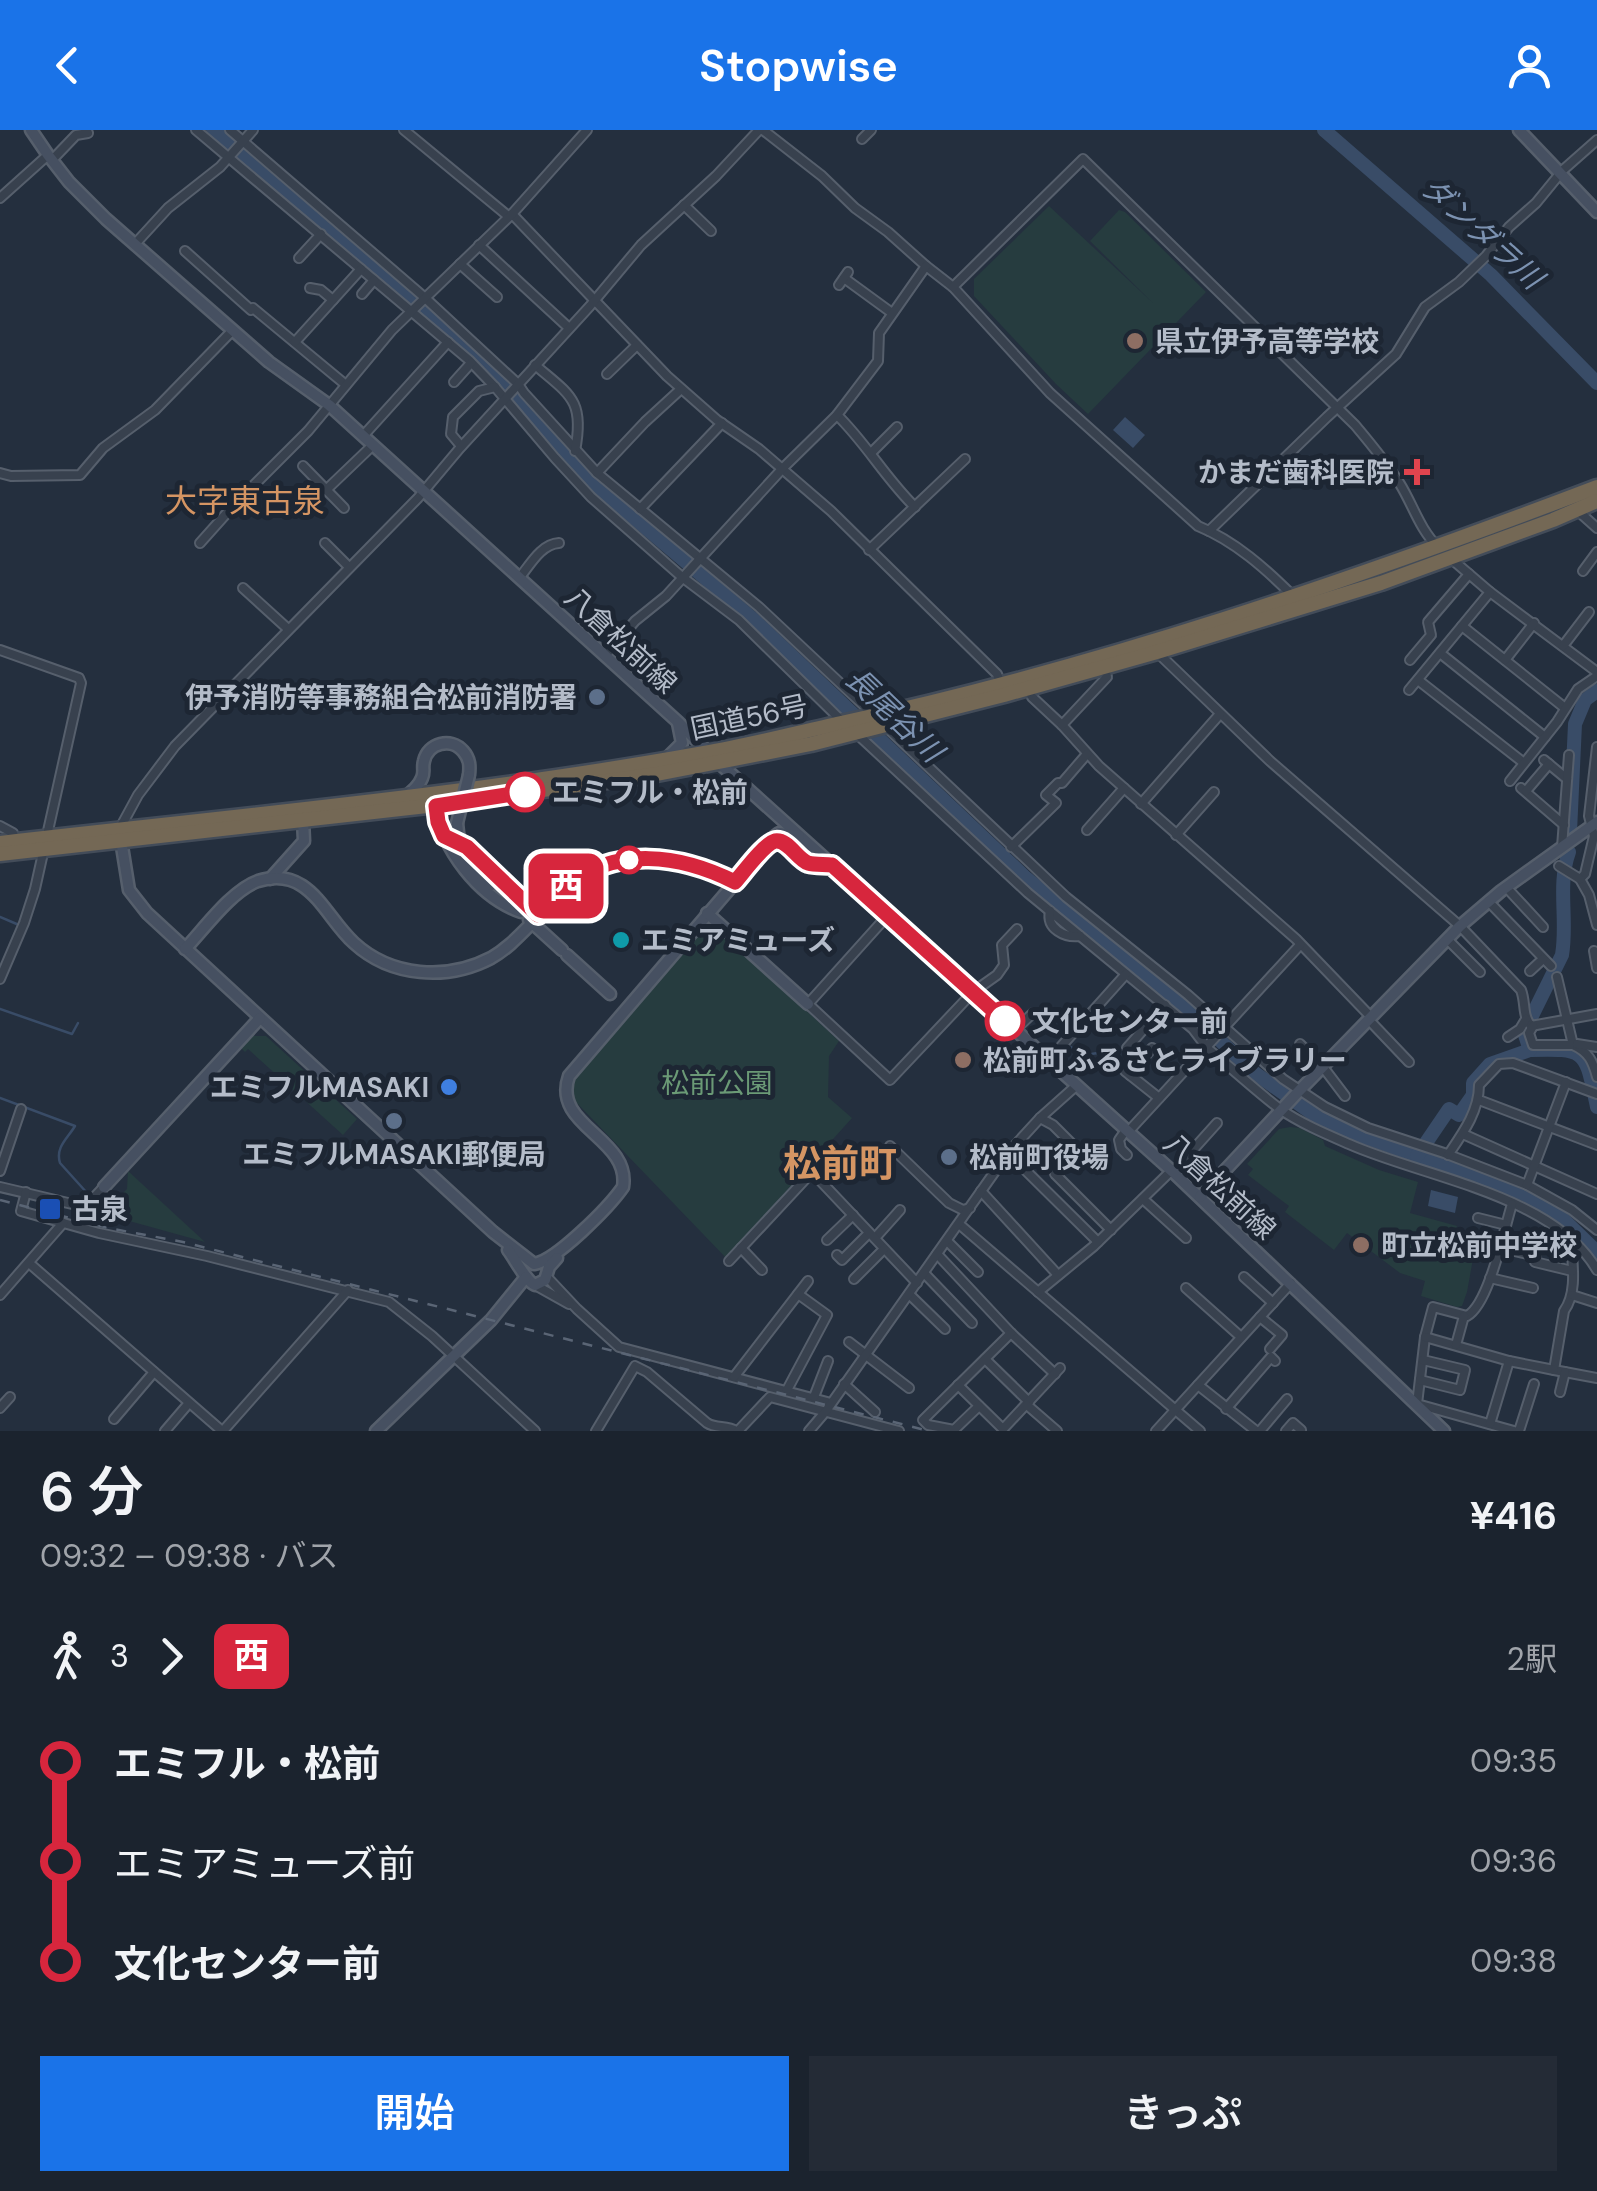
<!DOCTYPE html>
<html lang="ja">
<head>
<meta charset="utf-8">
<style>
	:root { --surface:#1b232e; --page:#242b36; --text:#f1f3f6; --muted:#a0a4aa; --accent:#1a73e8 }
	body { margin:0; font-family:"DM Sans","Noto Sans JP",sans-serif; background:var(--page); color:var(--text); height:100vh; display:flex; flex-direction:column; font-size:38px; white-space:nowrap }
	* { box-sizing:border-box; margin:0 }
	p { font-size:32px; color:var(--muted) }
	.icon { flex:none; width:55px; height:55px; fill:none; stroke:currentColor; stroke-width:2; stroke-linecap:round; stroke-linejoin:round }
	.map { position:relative; height:1301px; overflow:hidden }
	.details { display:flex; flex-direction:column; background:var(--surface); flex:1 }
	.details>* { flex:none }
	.badge { padding:0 20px; border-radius:15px; font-size:35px; line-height:65px }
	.map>.badge { position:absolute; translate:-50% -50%; box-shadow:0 0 0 5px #fff }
	.legs { display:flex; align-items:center; gap:15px; height:110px; padding:0 40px; font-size:32px }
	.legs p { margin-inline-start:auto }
	.head { display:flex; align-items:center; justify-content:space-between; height:170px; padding:0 40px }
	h1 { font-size:55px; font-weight:600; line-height:75px }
	.cta { display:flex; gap:20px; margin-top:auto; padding:20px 40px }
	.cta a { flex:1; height:115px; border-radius:0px; background:var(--accent); color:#fff; font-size:40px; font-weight:600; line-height:115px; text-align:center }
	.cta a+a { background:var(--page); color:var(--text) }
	ul { padding:0 40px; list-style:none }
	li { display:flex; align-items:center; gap:35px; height:100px; font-size:38px }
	li i { display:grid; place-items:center; width:15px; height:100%; margin:0 12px; background:currentColor }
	li i::after { content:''; width:25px; height:25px; margin:-12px; border:8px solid; border-radius:50%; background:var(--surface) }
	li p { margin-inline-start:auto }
	li:first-child i { background:linear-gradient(#0000 50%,currentColor 0) }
	li:last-child i { background:linear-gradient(currentColor 50%,#0000 0) }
	header { display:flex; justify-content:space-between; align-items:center; height:130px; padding:0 40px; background:var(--accent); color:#fff; font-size:45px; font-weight:600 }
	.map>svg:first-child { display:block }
	.green { fill:#263c3f }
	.water { fill:#394c67 }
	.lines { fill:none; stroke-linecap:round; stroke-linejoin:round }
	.stream { stroke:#394c67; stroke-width:2.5 }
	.river { stroke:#394c67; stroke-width:14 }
	.street-casing { stroke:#565f6c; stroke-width:12 }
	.secondary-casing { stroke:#565f6c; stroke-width:15 }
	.highway-casing { stroke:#434c59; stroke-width:19 }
	.street { stroke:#38414e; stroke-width:8 }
	.secondary { stroke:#465061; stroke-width:10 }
	.highway { stroke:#746855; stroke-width:14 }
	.rail { stroke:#5a6575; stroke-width:2.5; stroke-dasharray:10 10; stroke-linecap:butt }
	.secondary-bridge-casing { stroke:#565f6c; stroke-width:15; stroke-linecap:butt }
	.secondary-bridge { stroke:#465061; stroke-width:10 }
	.line-1-casing { stroke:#fff; stroke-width:22 }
	.line-1 { stroke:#d7263d; stroke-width:15 }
	.education-dot { fill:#8d6e63; stroke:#1d2633; stroke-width:4 }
	.health-dot { fill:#e0444e; stroke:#1d2633; stroke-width:4 }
	.service-dot { fill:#5c6f8a; stroke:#1d2633; stroke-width:4 }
	.stop-1-dot { fill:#fff; stroke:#d7263d; stroke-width:5 }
	.culture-dot { fill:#0f9aa8; stroke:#1d2633; stroke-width:4 }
	.shop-dot { fill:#3f7fe0; stroke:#1d2633; stroke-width:4 }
	.transit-dot { fill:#1a4fb4; stroke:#1d2633; stroke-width:4 }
	.labels { text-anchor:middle; stroke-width:10; stroke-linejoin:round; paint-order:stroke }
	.poi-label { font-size:28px; font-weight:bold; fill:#b4bcc9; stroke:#1d2633; text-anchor:start }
	.street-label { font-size:28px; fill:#b4bcc9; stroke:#1d2633 }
	.stop-label { font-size:28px; font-weight:bold; fill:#b4bcc9; stroke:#1d2633; text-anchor:start }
	.park-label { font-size:28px; fill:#6b9a76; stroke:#1d2633 }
	.water-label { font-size:30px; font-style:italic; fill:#7c92b1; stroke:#1d2633 }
	.quarter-label { font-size:32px; fill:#d59563; stroke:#1d2633 }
	.district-label { font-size:38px; font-weight:bold; fill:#d59563; stroke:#1d2633 }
</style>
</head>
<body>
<header><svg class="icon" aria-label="back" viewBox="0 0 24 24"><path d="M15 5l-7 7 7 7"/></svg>Stopwise<svg class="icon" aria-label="person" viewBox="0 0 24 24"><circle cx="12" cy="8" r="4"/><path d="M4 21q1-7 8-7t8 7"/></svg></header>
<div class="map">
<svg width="1597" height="1301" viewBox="0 0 1597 1301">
	<rect width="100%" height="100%" fill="#242f3e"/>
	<g class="green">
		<polygon points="1049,76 1153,173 1090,111 1119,80 1125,82 1206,162 1088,284 1056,254 974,166 974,149"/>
		<polygon points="708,789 839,911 829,926 828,967 852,988 743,1109 729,1131 574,970 573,948"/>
		<polygon points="250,903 254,906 266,906 357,989 343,1005 248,919 245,922 239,916"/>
		<polygon points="1290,997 1300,998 1323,1010 1325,1016 1379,1040 1418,1052 1410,1083 1457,1096 1453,1112 1475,1118 1467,1162 1462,1176 1457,1177 1421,1166 1425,1151 1400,1143 1347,1103 1334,1120 1285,1082 1289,1076 1248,1045 1253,1039 1247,1034 1279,999"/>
		<polygon points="128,1041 205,1112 122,1089 109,1077 127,1059"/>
	</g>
	<g class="water">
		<polygon points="1125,287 1145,305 1133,318 1113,300"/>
		<polygon points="1431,1060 1458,1067 1455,1083 1428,1076"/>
	</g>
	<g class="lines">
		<g class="stream">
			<polyline points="0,787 19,795 12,812"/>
			<polyline points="0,879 72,904 78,893"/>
			<polyline points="1069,916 1084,925 1098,923 1122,941"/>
			<path d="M0 968 75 996C68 1008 55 1017 60 1033L88 1064"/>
		</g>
		<g class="river">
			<polyline points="213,0 432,186 489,238 582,344 752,488 1026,748 1184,876 1252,941 1313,984 1345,1000 1526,1065 1562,1088 1597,1122"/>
			<polyline points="1324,0 1491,145 1597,253"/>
			<polyline points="1570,702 1575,594 1585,570 1597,561"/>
			<path d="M1569 722C1557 755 1568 790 1562 825L1524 902 1530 920C1589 918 1585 922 1597 977"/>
			<polyline points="1417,1026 1449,979 1459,985 1473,965 1473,953 1490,934 1530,920"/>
		</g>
		<defs>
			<g id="street">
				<polyline points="196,0 469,230 495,257 555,328 591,367 682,447 739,490 844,593"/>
				<polyline points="230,0 424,167 518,254 524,263 597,343 759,477 873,584"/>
				<polyline points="404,0 508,86"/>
				<path d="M763 0 822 46 855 78 888 102 926 136 953 157 1050 263 1198 396C1235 411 1266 439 1294 467"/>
				<polyline points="862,9 871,0"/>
				<polyline points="52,30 76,5 88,3"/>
				<polyline points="0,68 48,25"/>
				<polyline points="684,75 711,101"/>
				<polyline points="512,84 667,246 717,290 759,319 831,381 997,544 1001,554"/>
				<polyline points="135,114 168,78 220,37 253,0"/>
				<polyline points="479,115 569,198"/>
				<polyline points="185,121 251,180 253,178 346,255"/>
				<polyline points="299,128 321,104"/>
				<polyline points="460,134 497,167"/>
				<polyline points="844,148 892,183"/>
				<polyline points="839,155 848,142"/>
				<path d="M953 157 1083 29 1355 295C1371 314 1387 333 1400 354 1413 375 1420 400 1438 417"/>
				<polyline points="310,158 321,160 333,170"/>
				<polyline points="362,164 374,150"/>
				<polyline points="295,212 361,139"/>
				<path d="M535 235C570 265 585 270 575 321"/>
				<polyline points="607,244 637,215"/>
				<polyline points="454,252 471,233"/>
				<path d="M837 285C866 313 886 349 915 377"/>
				<polyline points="363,306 448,212"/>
				<polyline points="461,316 451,304 453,287 479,261 495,257"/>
				<polyline points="871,323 897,297"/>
				<polyline points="303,336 344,378"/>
				<polyline points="0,343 11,346 80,345 103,318 155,280 233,200"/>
				<polyline points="597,343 645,292 681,259"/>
				<polyline points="326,360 373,315"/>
				<polyline points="640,379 722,293"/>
				<polyline points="1578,381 1597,398"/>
				<polyline points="1209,401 1327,287 1396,224 1425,177 1459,152 1486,126 1509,97 1536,73 1563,40 1597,10"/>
				<polyline points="200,413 234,375 308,301 392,200 512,84 587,0"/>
				<polyline points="325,413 349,437"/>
				<polyline points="869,420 965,329"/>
				<polyline points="1448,426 1490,462 1597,542"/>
				<polyline points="1583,441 1597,422"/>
				<path d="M520 447C530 435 541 414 559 413"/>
				<polyline points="243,458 288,499"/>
				<polyline points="1462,496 1565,578"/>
				<polyline points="1563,516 1589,482"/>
				<polyline points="0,520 79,548 81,553 35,759 24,793 0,849"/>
				<path d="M1158 523 1270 631 1460 796 1521 860C1526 873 1522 885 1531 896L1597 884"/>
				<polyline points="1440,523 1545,607"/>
				<polyline points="605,526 635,491 666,466 783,338 837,285 878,231 879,203 926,136"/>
				<polyline points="1410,530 1431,505 1428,492 1469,444"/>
				<polyline points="1505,530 1534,493"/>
				<polyline points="1418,550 1524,633"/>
				<polyline points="1028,558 1032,567 1062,595 1099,636 1296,809 1371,887"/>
				<polyline points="1409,560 1490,462"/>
				<polyline points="883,594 1066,767 1188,865 1283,949 1325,977 1368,998 1444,1023 1527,1055 1572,1080 1597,1100"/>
				<polyline points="1062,595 1107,547 1105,538"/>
				<path d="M855 602 1028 763 1193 899 1209 920C1233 939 1256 961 1280 979 1300 993 1326 1004 1349 1014 1423 1047 1554 1065 1597 1140"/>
				<polyline points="1597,617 1589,686 1594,706 1585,744 1580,749 1589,765 1597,795"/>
				<polyline points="1544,630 1567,649"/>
				<polyline points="1510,651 1557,592 1578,559 1597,546"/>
				<polyline points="1521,658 1564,695"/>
				<polyline points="1526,661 1549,634"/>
				<polyline points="1141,674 1220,584"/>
				<polyline points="0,696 13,703 16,713"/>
				<polyline points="119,700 138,665 175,616 418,368 460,318 590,176 641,115 716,46 759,0"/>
				<polyline points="1087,700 1124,658"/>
				<polyline points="1176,705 1214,662"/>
				<polyline points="1011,717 1056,673 1046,665 1058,653 1062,653 1087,624"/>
				<polyline points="1562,717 1569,625"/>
				<polyline points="1559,736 1580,749"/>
				<polyline points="1506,757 1543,797"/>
				<polyline points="1488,771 1551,836"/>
				<path d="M1050 781C1046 799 1065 808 1080 806"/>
				<polyline points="888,785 808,874 890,950 973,862 997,845 1004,835 1002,815 1017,799"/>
				<polyline points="1447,809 1480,842"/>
				<polyline points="1594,821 1597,838"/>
				<polyline points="1530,841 1543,829"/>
				<path d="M1557 847 1573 915C1589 922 1593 932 1597 947"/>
				<polyline points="1369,890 1409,932"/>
				<polyline points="1533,896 1529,903 1533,915 1573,915"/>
				<polyline points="1015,900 1033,883"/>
				<polyline points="1508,907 1520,899 1526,889"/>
				<polyline points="1300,914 1323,937 1345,966"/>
				<polyline points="1577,914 1597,917"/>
				<polyline points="1127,918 1165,875"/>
				<polyline points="1049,930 1126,844"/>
				<polyline points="1125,941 1159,968"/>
				<polyline points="1130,945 1152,918"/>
				<polyline points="1479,970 1597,1015"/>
				<polyline points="1040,988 1053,995 1080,1022 1088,1021 1100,1033"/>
				<polyline points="1126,1000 1119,1010 1121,1019 1127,1025"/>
				<polyline points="1128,1002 1300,815"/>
				<polyline points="1463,1004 1597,1064"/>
				<polyline points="890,1016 949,1073 963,1080 970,1078"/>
				<polyline points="1008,1023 1098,1112"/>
				<path d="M1448 1025C1463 1003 1479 981 1479 955L1499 934 1513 933 1597 964"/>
				<polyline points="0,1041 21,979"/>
				<polyline points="1173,1042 1217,993"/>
				<polyline points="1055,1044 1111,1100"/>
				<polyline points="1527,1055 1566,952"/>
				<polyline points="0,1057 85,1077 104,1057"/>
				<polyline points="981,1061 1058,1145"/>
				<polyline points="26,1062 21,1081 99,1103 207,1126 389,1172 432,1206 535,1301"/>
				<polyline points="1143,1069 1186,1108"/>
				<path d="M1512 1074C1504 1100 1489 1174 1467 1186L1433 1177 1425 1207 1417 1274 1514 1301"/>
				<polyline points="1478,1088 1506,1095"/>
				<polyline points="959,1094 1200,1301"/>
				<polyline points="875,1108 900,1080"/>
				<path d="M1571 1109C1572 1132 1578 1162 1564 1181L1554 1240 1597 1248"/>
				<polyline points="827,1110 853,1085"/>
				<polyline points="947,1111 978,1142"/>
				<polyline points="1471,1111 1536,1126 1535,1132 1572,1141"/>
				<polyline points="741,1118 762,1140"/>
				<polyline points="937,1124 1011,1203 1055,1244"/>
				<polyline points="837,1125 842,1130 869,1103"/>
				<polyline points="729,1131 812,1042 917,1153"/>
				<polyline points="29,1133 222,1301"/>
				<polyline points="924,1143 972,1193"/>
				<polyline points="546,1146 577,1179 619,1217 831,1273"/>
				<polyline points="1244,1147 1273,1173"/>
				<polyline points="1490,1148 1533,1158"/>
				<polyline points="854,1149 884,1119"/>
				<polyline points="535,1155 569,1174"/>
				<polyline points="1186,1158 1241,1207"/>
				<polyline points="1038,1162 1094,1116 1171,1041"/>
				<polyline points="909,1164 945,1199"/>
				<polyline points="0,1165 63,1093"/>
				<polyline points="1572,1165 1597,1173"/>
				<polyline points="1260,1187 1282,1205 1270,1219"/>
				<polyline points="1425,1207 1509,1231 1554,1240"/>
				<polyline points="849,1212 909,1258"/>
				<polyline points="1456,1215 1464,1186"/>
				<polyline points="985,1229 1029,1272"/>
				<polyline points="734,1247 808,1151"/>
				<polyline points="1420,1250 1460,1260 1465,1240 1423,1230"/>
				<polyline points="844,1254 875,1282"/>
				<polyline points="958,1255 1003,1299 1060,1238"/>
				<polyline points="1198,1255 1256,1301"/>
				<polyline points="787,1260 827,1185 798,1164"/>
				<polyline points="1560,1262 1565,1242"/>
				<polyline points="814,1267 828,1231"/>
				<polyline points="1027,1275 1057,1301"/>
				<polyline points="979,1276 954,1300 928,1295 923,1290 1011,1203"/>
				<polyline points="0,1278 10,1267"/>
				<polyline points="1226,1279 1271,1227 1275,1231"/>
				<polyline points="114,1289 154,1242"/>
				<polyline points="1490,1294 1509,1231"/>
				<polyline points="165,1301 189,1273"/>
				<polyline points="223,1301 348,1160"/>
				<path d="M596 1301 635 1236 647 1242 707 1293C716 1299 727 1295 736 1301"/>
				<polyline points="738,1301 770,1267 899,1301"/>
				<polyline points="809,1301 826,1281 1008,1023 1040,988 1077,955"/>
				<polyline points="1156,1301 1291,1153"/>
				<polyline points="1260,1301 1287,1269"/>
				<polyline points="1286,1301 1293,1293 1301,1300"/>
				<polyline points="1519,1301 1534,1254"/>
			</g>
			<g id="secondary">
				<polyline points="31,0 48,25 69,52 106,89 269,232 329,275 678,592 719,633 1173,1042 1444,1301"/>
				<polyline points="1519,0 1597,82"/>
				<polyline points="666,629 682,613 678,593"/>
				<path d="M405 667C412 662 419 656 422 648 425 641 422 639 424 631 428 613 451 607 463 621 470 629 470 636 469 645"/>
				<path d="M436 675C442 720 479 767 521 782"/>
				<path d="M457 693C459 723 470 735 491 755"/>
				<path d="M120 704 129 760 147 783 493 1102 534 1134C556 1131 609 1077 623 1057 631 1008 551 996 569 946L775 706 779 703 799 706"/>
				<polyline points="770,714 774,712 784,713 805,732 829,735"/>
				<polyline points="467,717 528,776"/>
				<polyline points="270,749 304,711 303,690"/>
				<polyline points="707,783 808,874"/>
				<path d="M538 785C547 776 555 765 565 757 616 715 680 725 735 752"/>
				<polyline points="529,790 562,820"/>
				<path d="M185 819C204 799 232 760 258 751 310 735 324 786 354 813 391 847 447 851 491 828 507 819 519 806 532 793L531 787 490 747"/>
				<polyline points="567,825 610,864"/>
				<polyline points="104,1057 260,888"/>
				<polyline points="1200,1067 1299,961 1460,796 1501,761 1597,692"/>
				<path d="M508 1120C515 1129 526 1151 535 1155L545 1150 549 1137 557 1128"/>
				<polyline points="376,1301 491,1190 526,1147"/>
			</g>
			<g id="highway">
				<path d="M0 713C235 686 471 665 704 623 750 615 796 603 841 593 1100 537 1350 451 1597 357"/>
				<polyline points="0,724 436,675 657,644 811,614 1004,565 1157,522 1381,453 1553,390 1597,371"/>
			</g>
		</defs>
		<use href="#street" class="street-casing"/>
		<use href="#secondary" class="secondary-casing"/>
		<use href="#highway" class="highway-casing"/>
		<use href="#street" class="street"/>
		<use href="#secondary" class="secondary"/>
		<use href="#highway" class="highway"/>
		<polyline class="rail" points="0,1070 108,1098 183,1112 929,1301"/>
		<defs>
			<polyline id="secondary-bridge" points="457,693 469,645"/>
		</defs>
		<use href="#secondary-bridge" class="secondary-bridge-casing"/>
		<use href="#secondary-bridge" class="secondary-bridge"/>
	</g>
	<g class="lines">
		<defs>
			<path id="line-1" d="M525 662 436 676 438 692 444 706 467 717 538 785C547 776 555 765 565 757 616 715 681 725 735 752 743 743 764 714 775 711 788 709 797 729 808 733 815 735 825 734 832 735L1005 891"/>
		</defs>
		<use href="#line-1" class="line-1-casing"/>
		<use href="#line-1" class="line-1"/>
	</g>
	<g class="education-dot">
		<circle cx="1135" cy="211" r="10"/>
		<circle cx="963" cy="930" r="10"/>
		<circle cx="1361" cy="1115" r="10"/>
	</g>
	<path class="health-dot" d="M1412 327h10v10h10v10h-10v10h-10v-10h-10v-10h10z"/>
	<g class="service-dot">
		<circle cx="597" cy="567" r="10"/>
		<circle cx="394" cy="991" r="10"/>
		<circle cx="949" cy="1027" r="10"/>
	</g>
	<g class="stop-1-dot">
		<circle cx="525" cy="662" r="18"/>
		<circle cx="629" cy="730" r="12"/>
		<circle cx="1005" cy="891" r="18"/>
	</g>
	<circle class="culture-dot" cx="621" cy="810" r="10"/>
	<circle class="shop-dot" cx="449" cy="957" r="10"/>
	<rect class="transit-dot" x="38" y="1067" width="24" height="24" rx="5"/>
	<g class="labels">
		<g class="poi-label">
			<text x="1155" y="221">県立伊予高等学校</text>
			<text x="1394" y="352" text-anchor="end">かまだ歯科医院</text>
			<text x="577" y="577" text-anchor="end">伊予消防等事務組合松前消防署</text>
			<text x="641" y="820">エミアミューズ</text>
			<text x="983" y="940">松前町ふるさとライブラリー</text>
			<text x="429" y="967" text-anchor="end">エミフルMASAKI</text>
			<text x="394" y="1034" text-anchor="middle">エミフルMASAKI郵便局</text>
			<text x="969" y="1037">松前町役場</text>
			<text x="72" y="1089">古泉</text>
			<text x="1381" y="1125">町立松前中学校</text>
		</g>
		<g class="street-label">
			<text transform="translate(621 510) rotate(43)" y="10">八倉松前線</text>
			<text transform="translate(749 587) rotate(-12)" y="10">国道56号</text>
			<text transform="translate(1220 1056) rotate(43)" y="10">八倉松前線</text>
		</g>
		<g class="stop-label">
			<text x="552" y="672">エミフル・松前</text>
			<text x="1032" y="901">文化センター前</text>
		</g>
		<g class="park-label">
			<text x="717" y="963">松前公園</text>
		</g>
		<g class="water-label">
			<text transform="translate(1482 103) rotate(42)" y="10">ダンダラ川</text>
			<text transform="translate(894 585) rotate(44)" y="10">長尾谷川</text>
		</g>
		<g class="quarter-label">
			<text x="245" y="382">大字東古泉</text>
		</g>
		<g class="district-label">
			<text x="840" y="1047">松前町</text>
		</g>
	</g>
</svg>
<b class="badge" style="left:566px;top:756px;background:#d7263d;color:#fff">西</b>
</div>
<section class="details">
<div class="head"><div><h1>6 分</h1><p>09:32 – 09:38 · バス</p></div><b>¥416</b></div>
<div class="legs"><svg class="icon" aria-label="walk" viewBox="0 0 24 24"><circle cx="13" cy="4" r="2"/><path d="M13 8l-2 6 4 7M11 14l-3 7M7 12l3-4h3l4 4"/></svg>3<svg class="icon" aria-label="forward" viewBox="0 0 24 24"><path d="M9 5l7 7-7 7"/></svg><b class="badge" style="background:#d7263d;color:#fff">西</b><p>2駅</p></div>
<ul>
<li><i style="color:#d7263d"></i><b>エミフル・松前</b><p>09:35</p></li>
<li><i style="color:#d7263d"></i><span>エミアミューズ前</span><p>09:36</p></li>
<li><i style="color:#d7263d"></i><b>文化センター前</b><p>09:38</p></li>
</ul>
<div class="cta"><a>開始</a><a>きっぷ</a></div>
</section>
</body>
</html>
